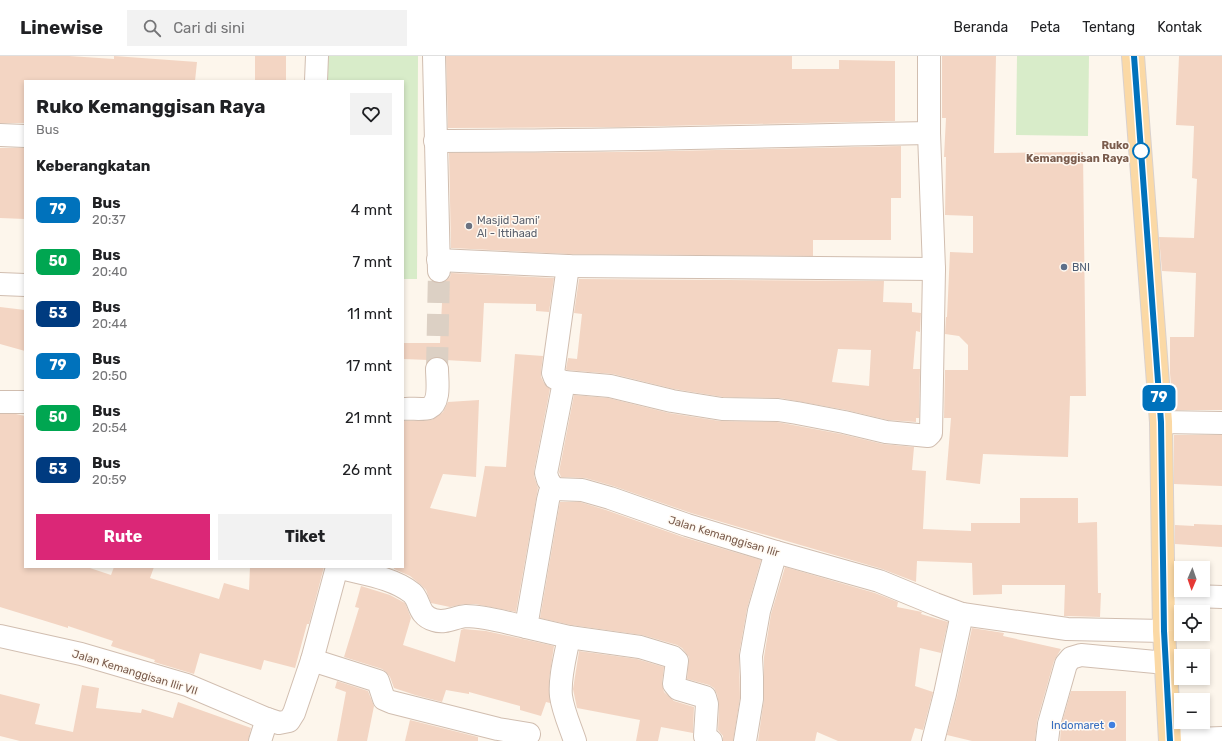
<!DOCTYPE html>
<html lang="id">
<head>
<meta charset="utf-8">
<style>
	:root { --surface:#fff; --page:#f2f2f2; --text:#202124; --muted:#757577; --line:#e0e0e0; --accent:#db2777 }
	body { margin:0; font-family:Rubik,sans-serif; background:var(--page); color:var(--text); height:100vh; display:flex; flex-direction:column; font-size:15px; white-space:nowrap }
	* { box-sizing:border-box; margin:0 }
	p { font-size:13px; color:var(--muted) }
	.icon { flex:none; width:22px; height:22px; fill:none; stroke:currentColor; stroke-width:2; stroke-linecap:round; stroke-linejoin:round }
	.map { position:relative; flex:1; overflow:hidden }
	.drawer { position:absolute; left:24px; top:24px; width:380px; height:488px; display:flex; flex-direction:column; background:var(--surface); border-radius:0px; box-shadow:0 2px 6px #0003 }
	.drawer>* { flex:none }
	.badge { padding:0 8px; border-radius:6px; font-size:14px; line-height:26px }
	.needle { width:26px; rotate:182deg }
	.tools { position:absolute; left:1174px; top:505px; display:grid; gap:8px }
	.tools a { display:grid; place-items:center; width:36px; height:36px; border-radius:0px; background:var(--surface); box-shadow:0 2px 6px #0003; font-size:20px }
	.map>.badge { position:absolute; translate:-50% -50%; box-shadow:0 0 0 2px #fff }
	h2 { padding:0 12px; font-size:15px; line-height:36px }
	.round { display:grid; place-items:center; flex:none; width:42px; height:42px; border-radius:0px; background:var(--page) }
	.overview { display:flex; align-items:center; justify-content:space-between; height:68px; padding:0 12px }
	h1 { font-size:19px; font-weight:700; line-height:30px }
	.cta { display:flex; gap:8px; margin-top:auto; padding:8px 12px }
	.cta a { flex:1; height:46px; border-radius:0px; background:var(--accent); color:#fff; font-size:16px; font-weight:700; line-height:46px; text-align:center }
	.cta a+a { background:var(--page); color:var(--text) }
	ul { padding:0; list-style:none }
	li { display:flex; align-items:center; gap:12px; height:52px; padding:0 12px }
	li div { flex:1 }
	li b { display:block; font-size:15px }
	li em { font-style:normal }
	li .badge { min-width:44px; font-weight:700; text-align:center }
	header { display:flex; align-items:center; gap:24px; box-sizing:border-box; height:56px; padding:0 20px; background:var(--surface); border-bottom:1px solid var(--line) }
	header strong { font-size:19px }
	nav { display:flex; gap:22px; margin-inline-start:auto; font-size:14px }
	.search { width:280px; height:36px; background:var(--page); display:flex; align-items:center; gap:10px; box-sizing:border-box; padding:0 14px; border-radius:0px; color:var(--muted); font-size:15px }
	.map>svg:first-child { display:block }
	.green { fill:#d8ecc9 }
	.building { fill:#f3d5c3; fill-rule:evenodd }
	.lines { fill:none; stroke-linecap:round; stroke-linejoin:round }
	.minor-tunnel { stroke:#dcd0c4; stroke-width:22; stroke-dasharray:22 11; stroke-linecap:butt }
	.minor-casing { stroke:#d1beb0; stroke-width:24 }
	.major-casing { stroke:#dad1cd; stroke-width:24 }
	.minor { stroke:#fff; stroke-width:22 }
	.major { stroke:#fbd9a5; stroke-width:22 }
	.line-casing { stroke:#fff; stroke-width:9 }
	.line { stroke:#0072bc; stroke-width:6 }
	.stop-dot { fill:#fff; stroke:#0072bc; stroke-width:2 }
	.worship-dot { fill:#6b7280; stroke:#fffaf3; stroke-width:1.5 }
	.service-dot { fill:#5c6f8a; stroke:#fffaf3; stroke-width:1.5 }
	.shop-dot { fill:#3f7fe0; stroke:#fffaf3; stroke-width:1.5 }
	.labels { text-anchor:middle; stroke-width:3; stroke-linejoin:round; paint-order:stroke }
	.stop-label { font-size:11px; font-weight:bold; fill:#7a5c4d; stroke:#fffaf3; text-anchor:end }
	.worship-label { font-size:11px; fill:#5b616d; stroke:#fffaf3; text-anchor:start }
	.service-label { font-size:11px; fill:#4e5e75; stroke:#fffaf3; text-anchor:start }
	.street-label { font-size:11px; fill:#7a5c4d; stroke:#fffaf3 }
	.shop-label { font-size:11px; fill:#366cbe; stroke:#fffaf3; text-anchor:end }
</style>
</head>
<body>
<header>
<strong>Linewise</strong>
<div class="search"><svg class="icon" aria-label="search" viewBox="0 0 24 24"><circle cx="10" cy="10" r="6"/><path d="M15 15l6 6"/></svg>Cari di sini</div>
<nav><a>Beranda</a><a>Peta</a><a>Tentang</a><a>Kontak</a></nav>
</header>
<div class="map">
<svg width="1222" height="685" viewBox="0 0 1222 685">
	<rect width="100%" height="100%" fill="#fdf6ec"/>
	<g class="green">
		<polygon points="321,0 418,0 417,223 403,223 403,25 321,25"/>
		<polygon points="1017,0 1089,0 1088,80 1016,79"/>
	</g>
	<g class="building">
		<polygon points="0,0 69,0 114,3 114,0 197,6 195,25 25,25 25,67 0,67"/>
		<rect x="255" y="0" width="31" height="25"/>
		<polygon points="446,0 792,0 792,13 839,13 839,4 895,5 895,65 620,71 448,72"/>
		<polygon points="942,0 996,0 994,97 1083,96 1086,340 1070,340 1068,401 983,398 980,428 946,424 951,362 944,362 945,314 968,314 968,289 959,280 945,278 946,261 947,261 950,196 973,197 973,160 945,159 946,101 944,101 946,62 942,62"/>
		<polygon points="1179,0 1222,0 1222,354 1173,354 1170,317 1170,281 1194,281 1196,217 1162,215 1159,181 1194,182 1197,123 1192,122 1194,70 1176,69"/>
		<polygon points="901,90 901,142 891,142 891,184 813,184 813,200 568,198 451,192 449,97 621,96"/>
		<polygon points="0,92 25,92 25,163 0,162"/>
		<polygon points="451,217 554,222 549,256 536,255 536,248 484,247 481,306 445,304 443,302 437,301 429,304 403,303 403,287 440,287 443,227 450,221"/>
		<path d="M579 223 884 225 883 246 912 247V256L921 257 920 276 916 275 913 313H920L919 362H916V366L888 364 846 354 780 342 723 341 674 333 613 318 567 314 566 313 568 302 577 303 582 258 574 257ZM838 293 871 294 869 330 832 326Z"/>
		<polygon points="0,251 25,254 25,295 0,288"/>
		<polygon points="515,298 543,300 541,315 541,321 544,327 550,333 534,415 534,420 538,432 516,556 475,548 464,548 450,551 431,547 426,534 421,529 410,520 394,513 394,511 403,511 403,365 432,364 443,356 448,346 479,344 476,421 443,418 430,452 476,461 485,410 506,411"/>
		<polygon points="574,339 608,342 669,357 720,365 777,366 841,378 883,388 914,391 912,414 926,415 923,473 971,475 971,467 1020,467 1020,442 1078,442 1078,467 1097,466 1098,537 1101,537 1100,561 1064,560 1065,529 1002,529 1002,538 973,539 972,507 917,505 916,526 882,513 691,457 613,430 585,422 561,421 559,416"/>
		<polygon points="0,358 16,358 25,360 25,511 87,511 111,519 114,511 154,511 150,522 219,543 224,527 249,534 250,511 324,511 309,568 307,568 295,612 264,604 261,614 200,597 194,618 154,606 155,604 111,590 113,585 68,570 68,572 0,551"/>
		<polygon points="1174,379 1222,379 1222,430 1174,428"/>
		<polygon points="560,446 580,446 606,454 683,481 761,504 747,553 739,598 740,642 733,685 723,685 723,680 718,674 719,649 717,638 714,632 709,629 687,623 689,601 682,592 677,589 642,579 571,569 540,562"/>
		<polygon points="1194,468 1222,469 1222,491 1175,488 1175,469 1194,470"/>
		<polygon points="785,511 875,537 898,546 897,551 922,556 921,558 948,566 941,597 920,592 915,630 933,636 923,674 915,672 911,685 838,685 817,676 815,685 758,685 764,643 764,601 771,558"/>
		<polygon points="361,530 390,539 405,547 411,562 403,589 455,606 461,574 464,573 486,575 554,590 549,624 550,647 546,646 541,660 520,654 520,650 469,636 469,638 446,634 442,646 415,639 394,632 390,621 386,616 382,613 344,601 359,552 355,551"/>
		<polygon points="972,572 1004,577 1003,580 1061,593 1054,605 1037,665 1035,685 972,685 947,679 957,641"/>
		<polygon points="579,595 637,603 664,611 662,627 664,636 674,645 694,651 693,677 661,671 658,685 636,685 640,664 577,652 573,633"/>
		<polygon points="337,625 368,635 374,650 367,685 337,685 346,636 335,632"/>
		<polygon points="82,629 99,632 96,652 141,657 142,653 173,662 178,646 251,672 248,685 20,685 0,680 0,638 40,648 35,668 73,676"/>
		<polygon points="1071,635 1126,635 1126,685 1060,685 1061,670"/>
		<polygon points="410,664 478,681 478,685 405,685"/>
	</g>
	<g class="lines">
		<polyline class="minor-tunnel" points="437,313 439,215"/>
		<defs>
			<g id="minor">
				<polyline points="434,0 439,215"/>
				<polyline points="316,25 317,0"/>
				<polyline points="0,79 25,80"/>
				<path d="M435 85C600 85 764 80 929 77"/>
				<polyline points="438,204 568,210 934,213"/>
				<polyline points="568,210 553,317 555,322 564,326 610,330 672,345 722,353 778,354 797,357 844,366 886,376 928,380 931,377 934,213 929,77 929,0"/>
				<polyline points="0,228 25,229"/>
				<polyline points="0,346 25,346"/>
				<path d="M403 353C409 352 424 354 429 352 441 346 437 324 437 313"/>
				<polyline points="1161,366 1222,367"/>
				<polyline points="554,433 548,424 546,417 564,326"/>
				<path d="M337 511C362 518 392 521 412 537 421 545 417 559 434 564 446 568 454 561 466 560 486 560 507 567 526 571"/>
				<polyline points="1164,539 1222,541"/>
				<polyline points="0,580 81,598 187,629 267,663 279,667 289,665 294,657 312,604 337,511"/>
				<polyline points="569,581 640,591 673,601 677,605 674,628 678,633 705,641 707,648 705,680 711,685"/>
				<polyline points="312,604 378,625 384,643 391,646 498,673 529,678"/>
				<polyline points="1170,684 1222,682"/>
				<polyline points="260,685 267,663"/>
				<path d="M575 685C570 670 563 655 561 640 559 622 566 598 569 581L526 571 548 444 550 436 554 433 582 434 610 442 687 469 776 496 879 525 935 548 962 558 1067 573 1164 575"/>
				<polyline points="745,685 752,643 752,621 751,600 759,555 776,496"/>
				<polyline points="933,685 945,638 962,558"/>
				<polyline points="1047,685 1049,668 1066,608 1071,602 1081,599 1166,607"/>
			</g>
			<polyline id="major" points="1133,0 1161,366 1164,575 1170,685"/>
		</defs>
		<use href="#minor" class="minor-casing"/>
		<use href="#major" class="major-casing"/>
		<use href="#minor" class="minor"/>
		<use href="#major" class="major"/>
	</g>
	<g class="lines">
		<defs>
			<polyline id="line" points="1134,0 1161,366 1164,575 1170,685"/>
		</defs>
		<use href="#line" class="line-casing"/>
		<use href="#line" class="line"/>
	</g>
	<circle class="stop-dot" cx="1141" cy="95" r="8"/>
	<circle class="worship-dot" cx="469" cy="170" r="4"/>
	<circle class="service-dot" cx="1064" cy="211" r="4"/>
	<circle class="shop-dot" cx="1112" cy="669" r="4"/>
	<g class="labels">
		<g class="stop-label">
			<text x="1129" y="93">Ruko<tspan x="1129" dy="13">Kemanggisan Raya</tspan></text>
		</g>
		<g class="worship-label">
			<text x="477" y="168">Masjid Jami'<tspan x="477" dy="13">Al - Ittihaad</tspan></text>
		</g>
		<g class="service-label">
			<text x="1072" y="215">BNI</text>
		</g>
		<g class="street-label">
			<text transform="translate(724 480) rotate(17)" y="4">Jalan Kemanggisan Ilir</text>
			<text transform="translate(135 616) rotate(17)" y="4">Jalan Kemanggisan Ilir VII</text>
		</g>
		<g class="shop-label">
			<text x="1104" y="673">Indomaret</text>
		</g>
	</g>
</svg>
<div class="tools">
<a><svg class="needle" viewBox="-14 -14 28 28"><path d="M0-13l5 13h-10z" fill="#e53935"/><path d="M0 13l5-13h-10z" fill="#757577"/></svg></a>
<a><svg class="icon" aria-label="locate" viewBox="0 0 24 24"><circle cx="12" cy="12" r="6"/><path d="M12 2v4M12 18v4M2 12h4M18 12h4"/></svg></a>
<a>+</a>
<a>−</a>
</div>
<b class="badge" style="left:1159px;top:342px;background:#0072bc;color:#fff">79</b>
<section class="drawer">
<div class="overview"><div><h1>Ruko Kemanggisan Raya</h1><p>Bus</p></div><a class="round"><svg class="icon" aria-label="heart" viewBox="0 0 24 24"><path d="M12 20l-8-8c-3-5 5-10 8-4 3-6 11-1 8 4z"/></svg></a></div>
<h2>Keberangkatan</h2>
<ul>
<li><span class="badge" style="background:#0072bc;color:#fff">79</span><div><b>Bus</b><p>20:37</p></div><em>4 mnt</em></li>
<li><span class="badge" style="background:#00a651;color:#fff">50</span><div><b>Bus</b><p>20:40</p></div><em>7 mnt</em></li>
<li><span class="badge" style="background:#003b80;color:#fff">53</span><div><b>Bus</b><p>20:44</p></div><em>11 mnt</em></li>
<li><span class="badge" style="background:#0072bc;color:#fff">79</span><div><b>Bus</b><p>20:50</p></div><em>17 mnt</em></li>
<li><span class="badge" style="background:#00a651;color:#fff">50</span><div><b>Bus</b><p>20:54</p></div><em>21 mnt</em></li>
<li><span class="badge" style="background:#003b80;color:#fff">53</span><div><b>Bus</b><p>20:59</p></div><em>26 mnt</em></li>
</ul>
<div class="cta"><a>Rute</a><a>Tiket</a></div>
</section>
</div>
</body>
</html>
